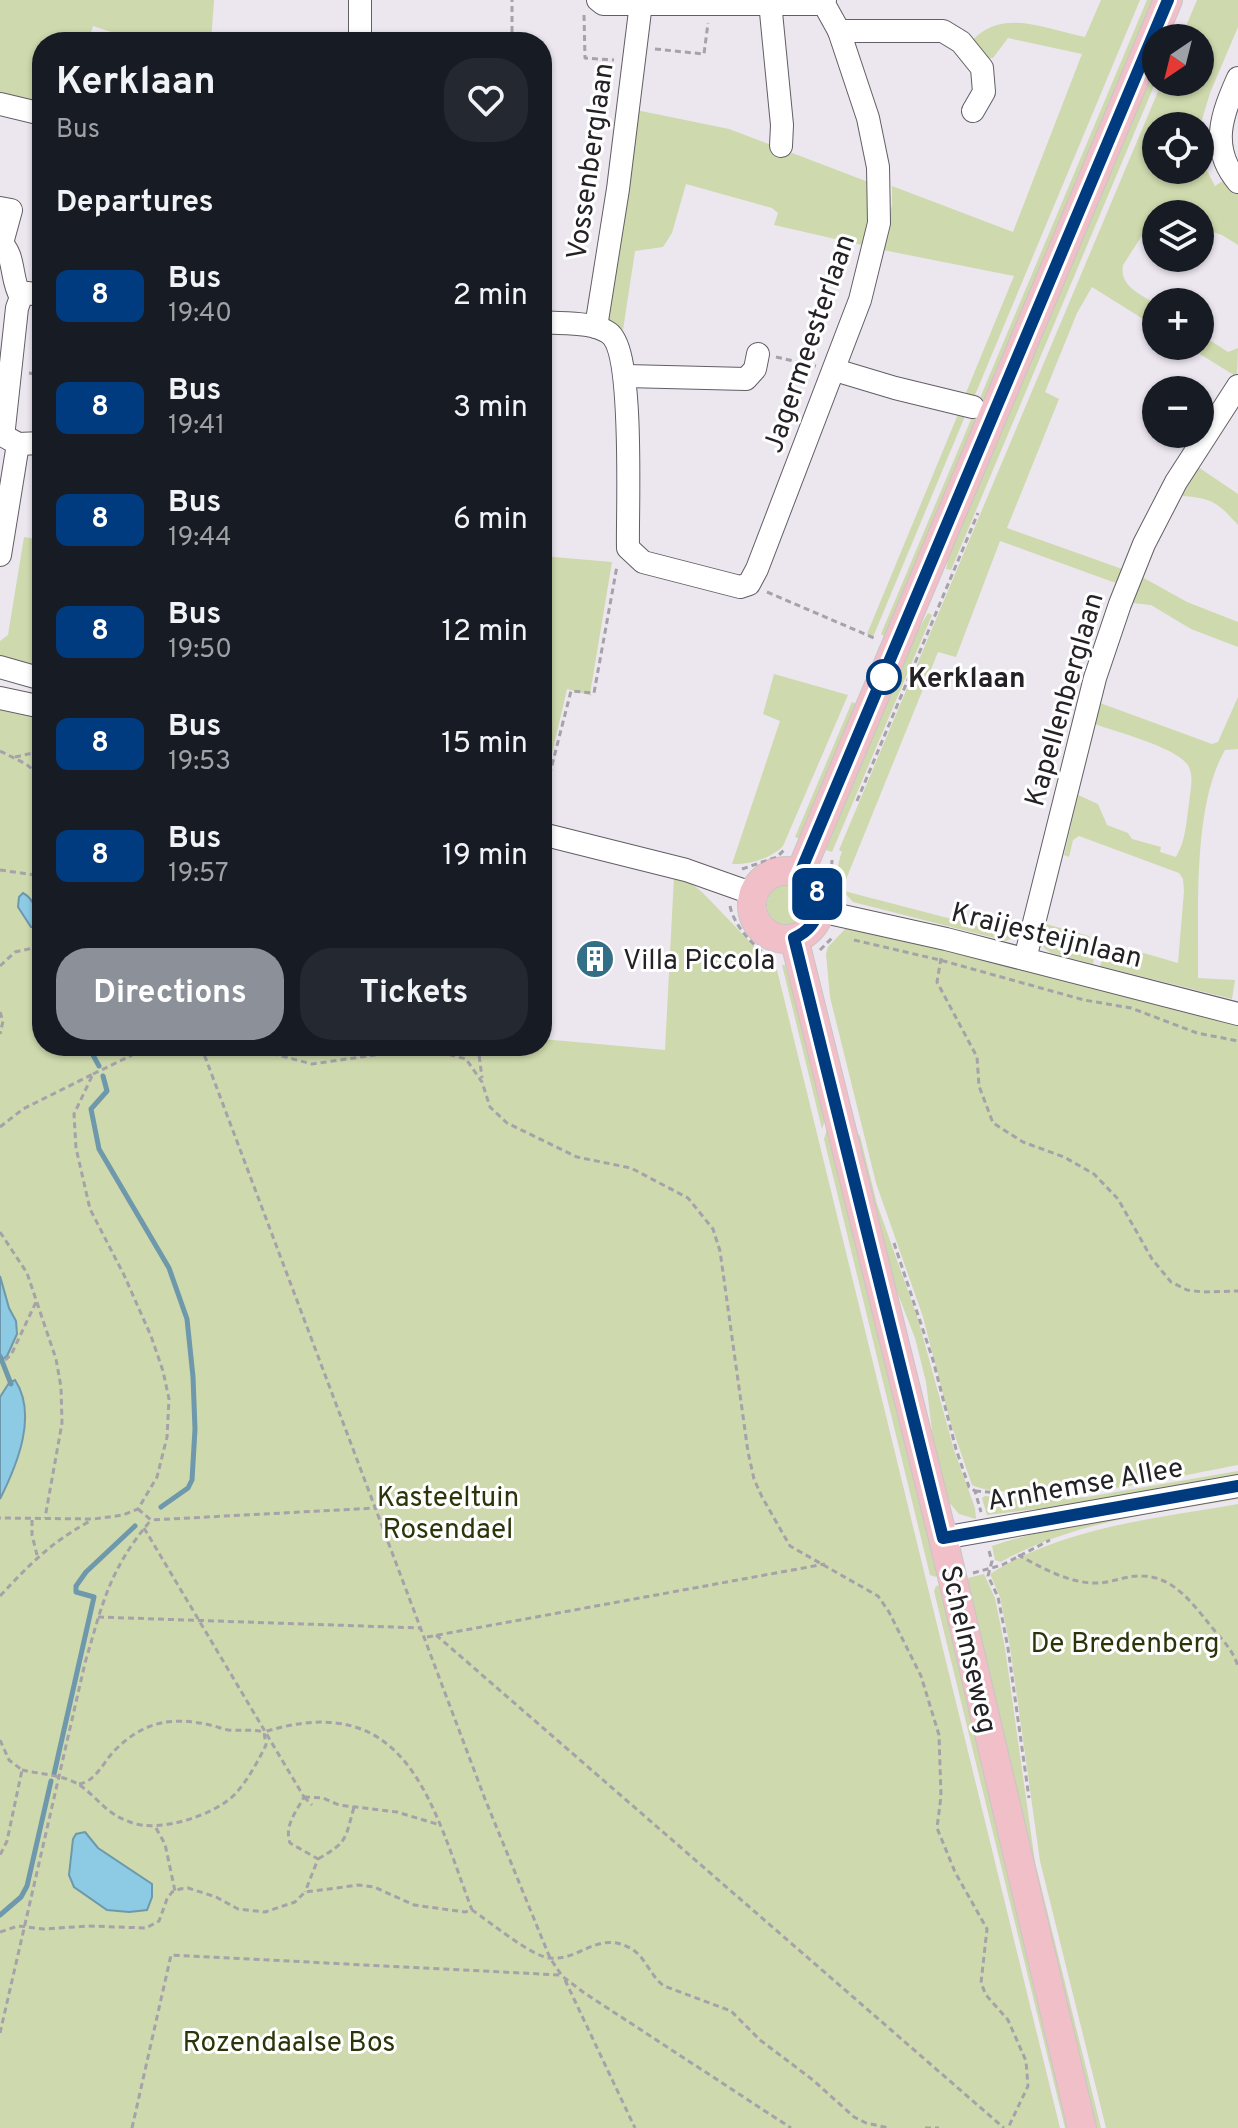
<!DOCTYPE html>
<html lang="en">
<head>
<meta charset="utf-8">
<style>
	:root { --surface:#171b24; --page:#242831; --text:#f1f3f6; --muted:#9ea1a6; --accent:#8c9099 }
	body { margin:0; font-family:Overpass,sans-serif; background:var(--page); color:var(--text); height:100vh; display:flex; flex-direction:column; font-size:30px; white-space:nowrap }
	* { box-sizing:border-box; margin:0 }
	p { font-size:26px; color:var(--muted) }
	.icon { flex:none; width:44px; height:44px; fill:none; stroke:currentColor; stroke-width:2; stroke-linecap:round; stroke-linejoin:round }
	.map { position:relative; flex:1; overflow:hidden }
	.sheet { position:absolute; left:32px; top:32px; width:520px; height:1024px; display:flex; flex-direction:column; background:var(--surface); border-radius:32px; box-shadow:0 2px 6px #0004 }
	.sheet>* { flex:none }
	.badge { padding:0 16px; border-radius:12px; font-size:28px; line-height:52px }
	.needle { width:52px; rotate:215deg }
	.buttons { position:absolute; left:1142px; top:24px; display:grid; gap:16px }
	.buttons a { display:grid; place-items:center; width:72px; height:72px; border-radius:50%; background:var(--surface); box-shadow:0 2px 6px #0004; font-size:40px }
	.map>.badge { position:absolute; translate:-50% -50%; box-shadow:0 0 0 4px #fff }
	h2 { padding:0 24px; font-size:30px; line-height:72px }
	.round { display:grid; place-items:center; flex:none; width:84px; height:84px; border-radius:32px; background:var(--page) }
	.headline { display:flex; align-items:center; justify-content:space-between; height:136px; padding:0 24px }
	h1 { font-size:38px; font-weight:700; line-height:60px }
	.button { display:flex; gap:16px; margin-top:auto; padding:16px 24px }
	.button a { flex:1; height:92px; border-radius:32px; background:var(--accent); color:#fff; font-size:32px; font-weight:700; line-height:92px; text-align:center }
	.button a+a { background:var(--page); color:var(--text) }
	ul { padding:0; list-style:none }
	li { display:flex; align-items:center; gap:24px; height:112px; padding:0 24px }
	li div { flex:1 }
	li b { display:block; font-size:30px }
	li em { font-style:normal }
	li .badge { min-width:88px; font-weight:700; text-align:center }
	.map>svg:first-child { display:block }
	.green { fill:#ced9ad }
	.water { fill:#8dcbe5; stroke:#6e98ab; stroke-width:2 }
	.lines { fill:none; stroke-linecap:round; stroke-linejoin:round }
	.stream { stroke:#6e98ab; stroke-width:5 }
	.minor-casing { stroke:#625e65; stroke-width:24 }
	.major-casing { stroke:#c6c6c6; stroke-width:30 }
	.path { stroke:#a6a2a9; stroke-width:3; stroke-dasharray:6 4; stroke-linecap:butt }
	.minor { stroke:#fff; stroke-width:22 }
	.major { stroke:#f1bfc8; stroke-width:28 }
	.line-casing { stroke:#fff; stroke-width:18 }
	.line { stroke:#003b80; stroke-width:12 }
	.stop-dot { fill:#fff; stroke:#003b80; stroke-width:4 }
	.labels { text-anchor:middle; stroke-width:6; stroke-linejoin:round; paint-order:stroke }
	.street-label { font-size:28px; fill:#242225; stroke:#fff }
	.stop-label { font-size:28px; font-weight:bold; fill:#242225; stroke:#fff; text-anchor:start }
	.poi-label { font-size:28px; fill:#242225; stroke:#fff; text-anchor:start }
	.park-label { font-size:28px; fill:#2c340a; stroke:#fff }
</style>
</head>
<body>
<div class="map">
<svg width="1238" height="2128" viewBox="0 0 1238 2128">
	<rect width="100%" height="100%" fill="#ece6ef"/>
	<g class="green">
		<polygon points="0,0 214,0 211,42 142,42 93,26 88,42 42,42 42,104 0,96"/>
		<path d="M1101 0H1140L972 402 963 400 1014 276 883 250 892 205V186L1013 232 1082 54 1008 38 993 58H984L968 45C1000 6 1042 28 1085 37Z"/>
		<polygon points="1147,0 1159,0 906,599 884,636 881,634"/>
		<path d="M1197 0H1238V27L1210 93 1200 126H1156V170H1200V146L1207 171 1215 186 1226 179 1238 193V245L1222 235 1200 228V214H1156L1123 265C1119 286 1140 294 1156 304V327L1092 287 1077 313 1045 392 1059 399 1007 528 1125 570 1119 583 1113 582 1000 541 956 657 938 652 845 882 844 891 1017 936 1006 941 853 902C838 887 834 871 842 852L839 850 1162 82H1200V38H1181Z"/>
		<polygon points="1156,52 1156,81 951,570 946,569 953,537"/>
		<polygon points="636,110 729,129 871,183 866,246 774,225 778,213 772,208 686,184 672,233 663,247 635,251 623,330 608,319"/>
		<polygon points="1200,334 1228,352 1238,348 1237,377 1187,346 1200,346"/>
		<polygon points="961,407 968,409 873,637 867,634"/>
		<path d="M1198 467 1238 494V525C1218 503 1213 498 1182 496Z"/>
		<polygon points="24,537 42,540 42,675 0,663 0,641 8,635"/>
		<polygon points="542,556 612,562 590,694 593,696 567,689 542,797"/>
		<polygon points="1142,577 1187,602 1238,622 1238,647 1191,629 1151,605 1132,603"/>
		<polygon points="928,613 932,615 832,852 826,850 905,653"/>
		<path d="M774 674 848 695 783 846C772 858 748 865 732 864L780 721 763 714Z"/>
		<path d="M1238 697V749L1225 750C1192 807 1199 912 1198 978L1235 980 1232 999 1100 966 1103 958 1116 945 1178 963 1184 891 1183 879 1179 873 1079 836 1073 840 1069 857 1064 855 1078 795 1098 804 1107 825 1128 833 1132 839 1161 847 1160 852 1176 857C1186 840 1186 823 1189 804 1190 792 1194 777 1189 767 1180 748 1116 732 1095 724L1100 703 1212 744 1218 742Z"/>
		<polygon points="852,702 861,706 801,839 795,837"/>
		<polygon points="0,707 42,716 42,1046 542,1046 542,1039 665,1050 674,877 692,884 703,893 777,970 1060,2128 0,2128"/>
		<circle cx="787" cy="905" r="20"/>
		<polygon points="1046,924 1089,936 1095,952 1093,964 1051,953 1044,948 1042,940"/>
		<path d="M847 927 882 931 1238 1021V1465C1162 1479 1086 1500 1008 1492 996 1491 983 1490 972 1485L950 1421 923 1317 876 1183 830 997 826 954 828 947Z"/>
		<polygon points="782,965 785,965 827,1114 822,1129"/>
		<polygon points="829,1123 938,1575 936,1577 930,1575 824,1139"/>
		<polygon points="849,1124 860,1136 877,1204 918,1319 954,1450 975,1508 976,1519 959,1514 948,1501 933,1439 926,1382 915,1338 891,1276"/>
		<polygon points="1238,1471 1238,1476 1088,1503 987,1515 982,1498 985,1496 1033,1500 1087,1497"/>
		<path d="M1238 1494V1499C1157 1513 1074 1521 1001 1562L995 1560 992 1546C1072 1520 1156 1508 1238 1494Z"/>
		<path d="M1238 1504V2128H1106L1040 1861 1010 1647 1000 1597 990 1574C1064 1527 1153 1519 1238 1504Z"/>
		<polygon points="984,1574 995,1598 1005,1648 1035,1862 1101,2128 1092,2128 1029,1870 996,1703 968,1580 968,1578"/>
		<polygon points="941,1585 1073,2128 1065,2128 934,1591 936,1586"/>
	</g>
	<g class="water">
		<path d="M23 893C34 899 41 916 36 927H31L18 907 19 897Z"/>
		<polygon points="0,1276 9,1308 16,1321 17,1334 7,1356 0,1361"/>
		<path d="M15 1380C38 1415 17 1465 0 1499V1397L9 1383Z"/>
		<polygon points="85,1832 98,1848 152,1884 152,1897 147,1910 129,1912 107,1910 74,1887 69,1875 73,1839 76,1834"/>
	</g>
	<g class="lines">
		<g class="stream">
			<polyline points="35,924 42,938"/>
			<polyline points="88,1046 99,1066"/>
			<polyline points="103,1076 107,1091 91,1109 99,1149 169,1268 187,1319 193,1377 195,1429 192,1480 188,1488 161,1507"/>
			<polyline points="0,1356 11,1384"/>
			<polyline points="54,1774 94,1597 76,1592 76,1586 86,1572 135,1526"/>
			<polyline points="0,1915 21,1897 27,1886 51,1781"/>
		</g>
		<defs>
			<g id="minor">
				<polyline points="598,0 603,4 824,4"/>
				<polyline points="770,2 782,125 781,146"/>
				<polyline points="839,31 943,31 961,42 982,68 984,92 973,111"/>
				<polyline points="360,42 360,0"/>
				<path d="M1238 78C1222 114 1209 148 1238 182"/>
				<polyline points="0,104 42,114"/>
				<polyline points="0,208 11,210 2,243"/>
				<path d="M0 242C16 255 10 280 21 297"/>
				<polyline points="42,295 27,293 21,297 17,308 4,428 4,436 18,444 42,443"/>
				<path d="M542 322C562 324 592 321 609 333 635 352 627 510 628 548L643 562 740 587 749 584 757 569 860 300 879 223 878 167 868 118 839 31 824 4 825 0"/>
				<polyline points="596,327 618,189 641,3"/>
				<polyline points="835,370 895,388 973,407"/>
				<polyline points="626,376 746,379 755,369 758,354"/>
				<polyline points="0,555 18,444"/>
				<polyline points="0,667 42,679"/>
				<polyline points="0,698 42,707"/>
				<polyline points="542,834 686,870 754,894"/>
				<polyline points="820,911 946,939 1238,1014"/>
				<polyline points="1025,959 1095,678 1120,604 1144,544 1176,482 1238,386"/>
				<polyline points="943,1538 1238,1486"/>
			</g>
			<g id="major">
				<circle cx="786" cy="905" r="34"/>
				<polyline points="800,873 1168,0"/>
				<polyline points="794,938 943,1538 1082,2128"/>
			</g>
		</defs>
		<use href="#minor" class="minor-casing"/>
		<use href="#major" class="major-casing"/>
		<g class="path">
			<polyline points="584,15 585,58 614,60"/>
			<polyline points="512,42 512,0"/>
			<polyline points="655,49 704,54 708,23"/>
			<polyline points="776,357 816,366"/>
			<polyline points="29,373 42,375"/>
			<polyline points="767,592 874,638"/>
			<polyline points="0,751 26,764 42,777"/>
			<polyline points="15,757 42,751"/>
			<polyline points="857,801 978,513"/>
			<polyline points="542,804 571,691 594,693 617,566"/>
			<polyline points="832,860 831,880 838,895"/>
			<polyline points="742,869 777,857 785,849"/>
			<polyline points="0,870 42,876"/>
			<path d="M730 906C734 927 757 950 775 961"/>
			<polyline points="854,940 940,960 1084,1000 1131,1008 1197,1033 1238,1041"/>
			<polyline points="820,950 834,936"/>
			<polyline points="941,958 937,982 977,1057 979,1086 993,1123 1023,1142 1064,1157 1094,1174 1118,1199 1152,1259 1171,1282 1187,1290 1203,1292 1238,1291"/>
			<polyline points="0,966 15,952 42,946"/>
			<polyline points="0,1012 3,1021 0,1034"/>
			<polyline points="201,1046 485,1799 550,1958 562,1976 583,1992 791,2128"/>
			<polyline points="243,1046 312,1064 410,1050 435,1051 466,1059 482,1082 490,1107 507,1123 577,1157 631,1168 688,1198 713,1229 720,1251 748,1452 754,1479 762,1497 790,1546 878,1596 889,1612 921,1676 939,1735 941,1796 937,1828 955,1872 987,1929 981,1983 986,1995 1008,2020 1026,2061 1028,2086 1008,2128"/>
			<polyline points="478,1046 482,1078"/>
			<polyline points="439,1051 473,1046"/>
			<polyline points="93,1074 151,1046"/>
			<polyline points="0,1127 23,1109 93,1074 74,1114 76,1148 90,1209 124,1275 151,1336 163,1371 169,1399 167,1437 157,1477 138,1509 123,1515 94,1519 0,1518"/>
			<polyline points="0,1232 27,1273 56,1359 61,1387 62,1423 45,1518"/>
			<polyline points="894,1243 933,1360 956,1449 969,1487 975,1491 981,1512"/>
			<polyline points="5,1360 11,1355 37,1300"/>
			<polyline points="975,1491 1055,1497"/>
			<polyline points="138,1509 151,1520 376,1508"/>
			<polyline points="32,1520 32,1535 37,1555"/>
			<path d="M144 1528 304 1797C296 1812 284 1826 290 1843L318 1859 305 1892"/>
			<polyline points="989,1551 992,1561 988,1576 998,1597 1008,1648 1029,1798"/>
			<path d="M1018 1555C1041 1567 1066 1582 1093 1583 1110 1584 1126 1575 1142 1576 1173 1576 1193 1604 1210 1625 1221 1639 1232 1648 1238 1666"/>
			<polyline points="973,1573 1002,1565 1050,1540"/>
			<path d="M0 1596C32 1562 49 1544 90 1521"/>
			<polyline points="98,1617 421,1628"/>
			<polyline points="436,1635 1004,2128"/>
			<polyline points="427,1637 825,1564"/>
			<polyline points="0,1740 9,1760 22,1770 7,1841 0,1855"/>
			<path d="M22 1770C39 1774 66 1775 81 1786 100 1800 105 1813 130 1822 158 1834 217 1815 237 1792 249 1778 258 1761 266 1745L264 1732C408 1687 432 1804 472 1910"/>
			<path d="M79 1784C95 1782 103 1763 114 1751 143 1722 170 1716 210 1725 216 1726 222 1729 228 1730 241 1731 251 1729 264 1732"/>
			<polyline points="304,1797 323,1798 339,1805 397,1812 440,1825"/>
			<polyline points="304,1797 312,1805"/>
			<polyline points="156,1828 165,1844 175,1891"/>
			<path d="M318 1859C348 1842 345 1839 354 1807"/>
			<path d="M0 1932 18 1926 44 1929 88 1926 146 1928 159 1921 167 1899 172 1892 180 1889 188 1888 216 1897 238 1909 265 1912 295 1902 305 1892 359 1885 374 1887 414 1905 465 1912 472 1910C489 1921 532 1957 550 1958 581 1961 598 1929 632 1949 646 1958 651 1977 664 1986L731 2011 760 2040 813 2080 854 2117 866 2123 889 2128"/>
			<polyline points="565,1980 635,2128"/>
			<path d="M0 2033 85 1663C103 1602 109 1570 151 1520"/>
			<polyline points="132,2128 171,1955 560,1975"/>
			<polyline points="925,2128 939,2128"/>
		</g>
		<use href="#minor" class="minor"/>
		<use href="#major" class="major"/>
	</g>
	<g class="lines">
		<defs>
			<path id="line" d="M1168 0 800 873C828 891 823 926 794 938L943 1538 1238 1486"/>
		</defs>
		<use href="#line" class="line-casing"/>
		<use href="#line" class="line"/>
	</g>
	<defs>
		<symbol id="building-disc" viewBox="-11 -11 22 22"><circle r="9.5" fill="#336f87" stroke="#fff"/><path d="M-4-6H4V6H1V3H-1V6H-4ZM-2.5-4.3h1.7v1.8h-1.7ZM.8-4.3h1.7v1.8H.8ZM-2.5-1h1.7V.8h-1.7ZM.8-1h1.7V.8H.8Z" fill="#fff"/></symbol>
	</defs>
	<g fill-rule="evenodd">
		<use href="#building-disc" x="573" y="937" width="44" height="44"/>
	</g>
	<circle class="stop-dot" cx="884" cy="677" r="16"/>
	<g class="labels">
		<g class="street-label">
			<text transform="translate(589 161) rotate(-82)" y="10">Vossenberglaan</text>
			<text transform="translate(808 343) rotate(-71)" y="10">Jagermeesterlaan</text>
			<text transform="translate(1063 699) rotate(-74)" y="10">Kapellenberglaan</text>
			<text transform="translate(1047 934) rotate(14)" y="10">Kraijesteijnlaan</text>
			<text transform="translate(1085 1483) rotate(-10)" y="10">Arnhemse Allee</text>
			<text transform="translate(970 1649) rotate(77)" y="10">Schelmseweg</text>
		</g>
		<g class="stop-label">
			<text x="908" y="687">Kerklaan</text>
		</g>
		<g class="poi-label">
			<text x="623" y="969">Villa Piccola</text>
		</g>
		<g class="park-label">
			<text x="448" y="1506">Kasteeltuin<tspan x="448" dy="32">Rosendael</tspan></text>
			<text x="1125" y="1652">De Bredenberg</text>
			<text x="289" y="2051">Rozendaalse Bos</text>
		</g>
	</g>
</svg>
<div class="buttons">
<a><svg class="needle" viewBox="-14 -14 28 28"><path d="M0-13l5 13h-10z" fill="#e53935"/><path d="M0 13l5-13h-10z" fill="#9ea1a6"/></svg></a>
<a><svg class="icon" aria-label="locate" viewBox="0 0 24 24"><circle cx="12" cy="12" r="6"/><path d="M12 2v4M12 18v4M2 12h4M18 12h4"/></svg></a>
<a><svg class="icon" aria-label="layers" viewBox="0 0 24 24"><path d="M12 4l9 5-9 5-9-5zM3 14l9 5 9-5"/></svg></a>
<a>+</a>
<a>−</a>
</div>
<b class="badge" style="left:817px;top:894px;background:#003b80;color:#fff">8</b>
<section class="sheet">
<div class="headline"><div><h1>Kerklaan</h1><p>Bus</p></div><a class="round"><svg class="icon" aria-label="heart" viewBox="0 0 24 24"><path d="M12 20l-8-8c-3-5 5-10 8-4 3-6 11-1 8 4z"/></svg></a></div>
<h2>Departures</h2>
<ul>
<li><span class="badge" style="background:#003b80;color:#fff">8</span><div><b>Bus</b><p>19:40</p></div><em>2 min</em></li>
<li><span class="badge" style="background:#003b80;color:#fff">8</span><div><b>Bus</b><p>19:41</p></div><em>3 min</em></li>
<li><span class="badge" style="background:#003b80;color:#fff">8</span><div><b>Bus</b><p>19:44</p></div><em>6 min</em></li>
<li><span class="badge" style="background:#003b80;color:#fff">8</span><div><b>Bus</b><p>19:50</p></div><em>12 min</em></li>
<li><span class="badge" style="background:#003b80;color:#fff">8</span><div><b>Bus</b><p>19:53</p></div><em>15 min</em></li>
<li><span class="badge" style="background:#003b80;color:#fff">8</span><div><b>Bus</b><p>19:57</p></div><em>19 min</em></li>
</ul>
<div class="button"><a>Directions</a><a>Tickets</a></div>
</section>
</div>
</body>
</html>
